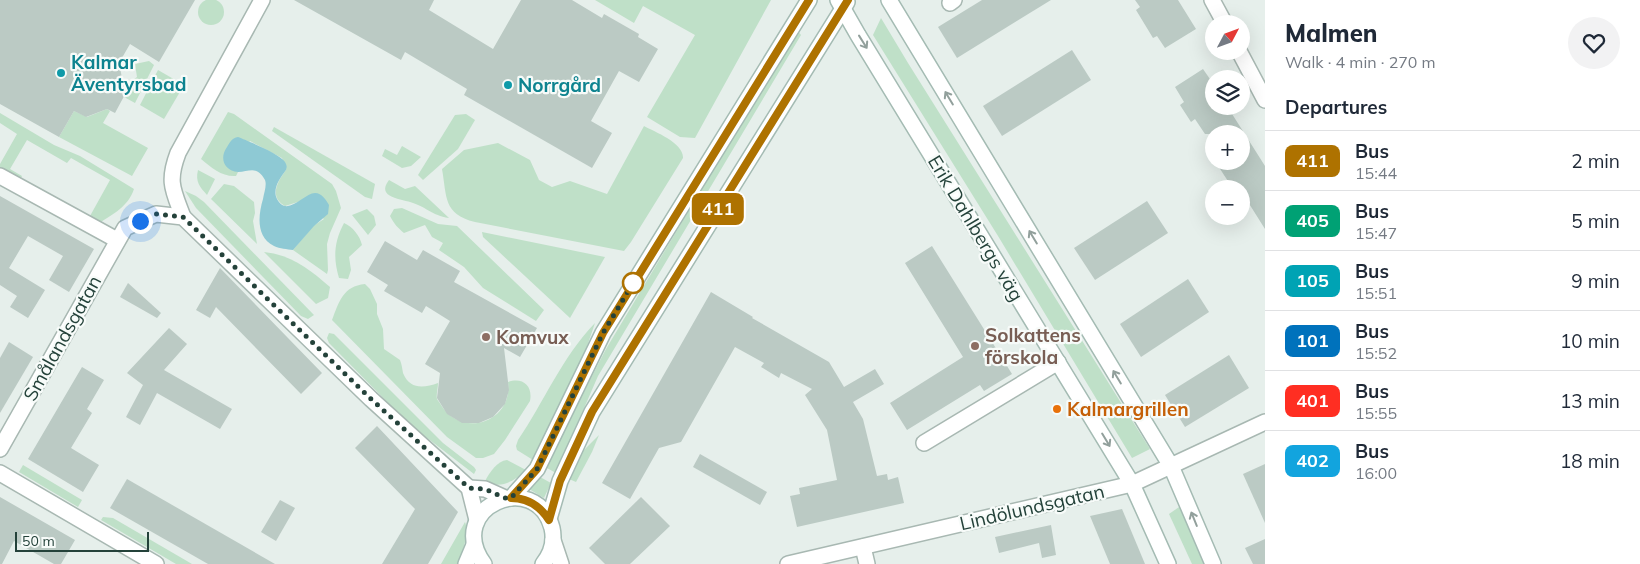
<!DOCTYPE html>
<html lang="en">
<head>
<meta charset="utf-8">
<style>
	:root { --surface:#fff; --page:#f2f2f3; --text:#1f2937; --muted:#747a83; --line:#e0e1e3 }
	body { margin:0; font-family:Mulish,sans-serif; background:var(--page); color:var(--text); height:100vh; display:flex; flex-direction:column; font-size:19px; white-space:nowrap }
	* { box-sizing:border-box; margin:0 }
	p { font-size:16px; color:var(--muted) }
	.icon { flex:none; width:28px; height:28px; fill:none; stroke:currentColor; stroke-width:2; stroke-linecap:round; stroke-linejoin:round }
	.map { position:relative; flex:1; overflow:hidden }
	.sheet { display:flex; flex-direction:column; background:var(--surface); width:375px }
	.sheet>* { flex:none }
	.badge { padding:0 10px; border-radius:8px; font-size:18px; line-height:32px }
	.needle { width:32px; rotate:49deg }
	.buttons { position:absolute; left:1205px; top:15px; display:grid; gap:10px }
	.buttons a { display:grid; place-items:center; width:45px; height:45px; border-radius:50%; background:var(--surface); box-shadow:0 5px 20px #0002; font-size:25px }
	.scale { position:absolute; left:15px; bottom:12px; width:134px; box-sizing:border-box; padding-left:5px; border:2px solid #24423a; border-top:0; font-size:14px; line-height:18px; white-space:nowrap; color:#24423a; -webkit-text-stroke:4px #f7fbf9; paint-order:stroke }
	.you { position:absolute; width:25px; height:25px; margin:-12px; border:4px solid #fff; border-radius:50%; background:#1a73e8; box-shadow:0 0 0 8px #1a73e833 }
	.map>.badge { position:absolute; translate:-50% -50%; box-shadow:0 0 0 2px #fff }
	h2 { padding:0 20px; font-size:19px; line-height:45px }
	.round { display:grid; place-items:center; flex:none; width:52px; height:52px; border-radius:26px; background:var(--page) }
	.summary { display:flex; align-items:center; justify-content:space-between; height:85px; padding:0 20px }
	h1 { font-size:24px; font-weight:800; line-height:38px }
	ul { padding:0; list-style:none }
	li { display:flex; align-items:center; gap:15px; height:60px; padding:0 20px; border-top:1px solid var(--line) }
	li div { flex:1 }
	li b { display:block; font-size:19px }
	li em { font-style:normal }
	li .badge { min-width:55px; font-weight:700; text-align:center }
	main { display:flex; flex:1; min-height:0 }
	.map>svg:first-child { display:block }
	.green { fill:#bfe0c8 }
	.water { fill:#8ec9d4 }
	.building { fill:#bbcac4 }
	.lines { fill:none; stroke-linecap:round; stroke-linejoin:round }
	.street-casing { stroke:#a8b8b2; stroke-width:18 }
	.secondary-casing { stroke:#a4bbb3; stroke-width:18 }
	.street { stroke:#fff; stroke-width:15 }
	.secondary { stroke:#fff; stroke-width:15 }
	.oneway { stroke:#92a09c }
	.line-casing { stroke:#fff; stroke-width:11 }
	.line { stroke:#ae7200; stroke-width:8 }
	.walk { stroke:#24423a; stroke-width:5; stroke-dasharray:0 9 }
	.culture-dot { fill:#0f9aa8; stroke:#f7fbf9; stroke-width:2 }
	.stop-dot { fill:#fff; stroke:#ae7200; stroke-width:2.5 }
	.education-dot { fill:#8d6e63; stroke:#f7fbf9; stroke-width:2 }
	.food-dot { fill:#e8710a; stroke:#f7fbf9; stroke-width:2 }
	.labels { text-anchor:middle; stroke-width:4.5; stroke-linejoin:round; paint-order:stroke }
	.culture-label { font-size:19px; font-weight:bold; fill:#0d838f; stroke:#f7fbf9; text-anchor:start }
	.street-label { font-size:19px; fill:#24423a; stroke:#f7fbf9 }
	.education-label { font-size:19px; font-weight:bold; fill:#785e54; stroke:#f7fbf9; text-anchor:start }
	.food-label { font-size:19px; font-weight:bold; fill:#c56008; stroke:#f7fbf9; text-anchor:start }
</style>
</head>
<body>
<main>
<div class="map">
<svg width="1265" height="564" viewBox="0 0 1265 564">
	<rect width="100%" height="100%" fill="#e6efeb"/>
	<g class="green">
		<circle cx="211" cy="12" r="13"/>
		<polygon points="595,0 771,0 695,138 680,137 647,117 695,35 643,6 634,23"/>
		<polygon points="881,18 908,63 1150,449 1132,458 998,236 873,35"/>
		<polygon points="797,30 801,35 598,376 556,473 545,467 606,349"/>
		<polygon points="149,61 154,65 135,103 124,97 129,87 126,85 137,77 135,64"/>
		<polygon points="158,70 184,85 164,119 140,105"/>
		<polygon points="107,109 110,111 103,123 148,148 132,176 59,137 74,111 87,117"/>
		<path d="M228 112 234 114 332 184 336 191 341 208 330 233 327 244 328 270 327 274 293 250 313 226 324 219 301 201 285 206C269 197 277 182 286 170L282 158 250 141 232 169 238 172 236 176C222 177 212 168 201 159Z"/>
		<path d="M0 113 54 145 80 156 134 189C128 207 113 214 98 224L76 214 77 209 90 216 110 180 71 158 67 163 27 140 10 169 22 176 20 180 0 169V164L17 134 0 123Z"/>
		<polygon points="466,114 475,120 458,149 423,180 418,175 455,115"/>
		<path d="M644 126C655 132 684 143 683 158L631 242 624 251 475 222C443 214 447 197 442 169L464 150 498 143 530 160 539 180 552 187 570 181 607 194Z"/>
		<polygon points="274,127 375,184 372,199 365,197 272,131"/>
		<polygon points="402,146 421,157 411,166 402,168 382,156 385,149 397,155"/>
		<path d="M198 170 215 179 207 195C200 187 195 182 198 170Z"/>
		<path d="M389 180 405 189 415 186 449 218C431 215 428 208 413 203 403 199 375 198 389 180Z"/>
		<polygon points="224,184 234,186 254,202 255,213 253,221 257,244 211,199"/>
		<polygon points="185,191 196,196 204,202 314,315 308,319 301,316 196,208"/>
		<path d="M402 208 438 224 457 226 544 310 536 321 483 288 464 267 439 250 443 243 432 237 425 225 404 233C398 228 394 224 390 216L394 209Z"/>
		<polygon points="367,209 374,216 376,225 368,235 352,215"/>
		<path d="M344 223C353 227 360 236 362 245L349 257 351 270 348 279 339 278C333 258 334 242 344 223Z"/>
		<polygon points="482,232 605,257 570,318 483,237"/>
		<path d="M264 252C292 255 309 269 330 287L328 298 316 304Z"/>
		<path d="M365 284 370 289 377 304V314L383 329 384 349 400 360C402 365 402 368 403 373 410 390 424 388 438 383 438 388 436 395 437 399 438 401 440 403 441 405 462 439 513 422 508 382 523 377 533 386 530 401L505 440 494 454 483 458H476L447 437 332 320C339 302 343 286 365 284Z"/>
		<path d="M595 323 580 367 533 460 517 450 516 446 518 440C544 402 562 357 595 323Z"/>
		<polygon points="329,333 334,334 443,443 474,467 476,470 474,474 409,424 329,343 327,338"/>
		<polygon points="599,435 592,452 576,482 569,479 582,452"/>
		<path d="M507 460 526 470C515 481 500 490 485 481 490 472 497 461 507 460Z"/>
		<polygon points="23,465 82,500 78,507 19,472"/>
		<polygon points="540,477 551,483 544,498 529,489"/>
		<polygon points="1182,505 1206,564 1192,564 1169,514"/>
		<polygon points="103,517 113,518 192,564 176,564 101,520"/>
		<path d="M465 522C470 533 462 553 458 564H441Z"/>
	</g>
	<path class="water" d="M238 137C248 141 280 154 285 162 287 166 287 166 286 170 280 178 272 189 277 199 287 218 304 193 315 193 322 193 326 200 329 205L328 214 314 226 293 250C287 249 280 249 274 246 256 237 258 216 263 199 264 193 267 185 265 180 257 165 249 172 238 172 224 171 219 158 227 147 230 142 232 138 238 137Z"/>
	<g class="building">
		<polygon points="0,0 195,0 159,62 130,44 119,63 123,83 129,87 115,113 107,109 86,117 74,111 59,137 0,104"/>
		<polygon points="294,0 434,0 429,10 493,49 521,0 572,0 602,18 604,14 639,34 638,37 658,49 639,82 619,71 591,121 612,133 592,168 464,95 467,89 405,52 401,60"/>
		<polygon points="982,0 1051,0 957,58 938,27"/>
		<polygon points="1135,0 1178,0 1196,29 1165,48 1157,36 1153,38 1136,10 1140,7"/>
		<polygon points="1072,50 1091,80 1002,136 983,106"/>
		<polygon points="1203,69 1214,85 1214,106 1227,106 1265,166 1265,229 1248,202 1241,206 1241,189 1233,189 1215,161 1241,161 1241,134 1205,134 1195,119 1191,122 1180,105 1184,102 1175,87"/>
		<polygon points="0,196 94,249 69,292 49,280 63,256 28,236 9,268 45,290 28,318 10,307 17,296 0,285"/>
		<polygon points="1147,201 1168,233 1095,280 1074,248"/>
		<polygon points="385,241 417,260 423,250 460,271 454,282 537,328 520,357 504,348 509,390 505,404 493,417 479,423 462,423 447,414 437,398 440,373 425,364 450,321 426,306 422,313 384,291 388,285 367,272"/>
		<polygon points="932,246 1012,374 984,391 980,385 907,430 890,403 963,357 905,263"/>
		<polygon points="220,268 322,373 301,394 216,307 210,318 196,310"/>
		<polygon points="1188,279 1209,312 1141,357 1120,324"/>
		<polygon points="128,283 161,313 157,318 120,297"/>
		<polygon points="711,292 753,317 752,318 829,362 844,387 875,369 884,384 853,402 863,419 877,476 887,474 888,480 898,477 904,503 797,527 790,496 800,494 799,488 837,480 827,430 805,395 812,389 781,373 779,378 761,367 764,363 735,347 681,442 659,448 630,499 602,483"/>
		<polygon points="169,328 187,344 164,370 232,409 220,429 157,393 140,425 126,417 143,385 127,373"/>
		<polygon points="9,342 33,357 0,413 0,358"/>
		<polygon points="1229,355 1249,388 1185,427 1165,395"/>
		<polygon points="82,367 104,380 87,409 92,413 71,448 99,465 83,492 28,459"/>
		<polygon points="377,426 458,512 428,564 382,564 415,509 355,448"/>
		<polygon points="700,454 767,492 760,505 693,467"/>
		<polygon points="1265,464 1265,523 1243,474"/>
		<polygon points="127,479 275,564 208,564 110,508"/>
		<polygon points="0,497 75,540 61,564 54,564 14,541 2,564 0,564"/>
		<polygon points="641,497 670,526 630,564 605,564 589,548"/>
		<polygon points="280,500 295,508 276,541 261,532"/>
		<polygon points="1122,509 1145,564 1110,564 1090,516"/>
		<polygon points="1051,525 1056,555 1042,558 1039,543 999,553 995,537"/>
		<polygon points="1265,539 1265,564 1253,564 1245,548"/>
	</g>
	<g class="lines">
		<defs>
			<g id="street">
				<polyline points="1212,0 1225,24"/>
				<polyline points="950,3 954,0"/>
				<polyline points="1239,51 1265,100"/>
				<polyline points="0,176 117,240"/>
				<path d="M183 217C173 190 167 182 178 153L262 0"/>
				<polyline points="924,443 1058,362"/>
				<polyline points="0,449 125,228 156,214 183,217 371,399 469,488 477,520"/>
				<polyline points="0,473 156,564"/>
				<polyline points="469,488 485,489 505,498"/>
				<polyline points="553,540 561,564"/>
				<polyline points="863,547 867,564"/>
				<polyline points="788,564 1132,484 1265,422"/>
			</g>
			<g id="secondary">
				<polyline points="838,0 858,35 1132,484 1168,564"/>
				<polyline points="889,0 1171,466 1213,564"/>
				<polyline points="511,498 537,469 603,333 809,0"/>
				<polyline points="549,519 560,481 592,412 847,2"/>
				<polyline points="466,564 474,545"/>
				<path d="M484 564C443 507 536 468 552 528 555 541 551 554 543 564"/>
			</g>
		</defs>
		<use href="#street" class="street-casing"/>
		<use href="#secondary" class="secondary-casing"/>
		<use href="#street" class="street"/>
		<use href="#secondary" class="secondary"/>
	</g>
	<defs><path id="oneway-shaft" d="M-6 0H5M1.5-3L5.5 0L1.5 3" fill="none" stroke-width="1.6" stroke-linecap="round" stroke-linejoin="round" transform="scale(1.25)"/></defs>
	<g class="oneway">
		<use href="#oneway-shaft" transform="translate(863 42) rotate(58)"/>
		<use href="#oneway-shaft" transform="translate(949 98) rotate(-121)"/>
		<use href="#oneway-shaft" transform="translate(1033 237) rotate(-121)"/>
		<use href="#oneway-shaft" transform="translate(1117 377) rotate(-121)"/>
		<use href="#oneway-shaft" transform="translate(1106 440) rotate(59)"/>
		<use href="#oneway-shaft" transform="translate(1194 519) rotate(-112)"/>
	</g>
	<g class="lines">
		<defs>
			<path id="line" d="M809 0 603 333 537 469 511 498C528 498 540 506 549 520L560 481 592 412 848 0"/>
		</defs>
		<use href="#line" class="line-casing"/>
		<use href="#line" class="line"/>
		<polyline class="walk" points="140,221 156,214 183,217 371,399 469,488 485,489 505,498 511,498 537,469 603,333 633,283"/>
	</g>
	<g class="culture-dot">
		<circle cx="61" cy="73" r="5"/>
		<circle cx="508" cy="85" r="5"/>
	</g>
	<circle class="stop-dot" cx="633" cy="283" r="10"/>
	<g class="education-dot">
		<circle cx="486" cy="337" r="5"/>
		<circle cx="975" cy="346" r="5"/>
	</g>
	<circle class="food-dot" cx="1057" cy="409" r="5"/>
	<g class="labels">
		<g class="culture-label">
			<text x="71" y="69">Kalmar<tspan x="71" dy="22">Äventyrsbad</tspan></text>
			<text x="518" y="92">Norrgård</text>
		</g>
		<g class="street-label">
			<text transform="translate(976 228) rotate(59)" y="7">Erik Dahlbergs väg</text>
			<text transform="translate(62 338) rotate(-61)" y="7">Smålandsgatan</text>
			<text transform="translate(1032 507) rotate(-13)" y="7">Lindölundsgatan</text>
		</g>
		<g class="education-label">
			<text x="985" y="342">Solkattens<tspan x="985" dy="22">förskola</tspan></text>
			<text x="496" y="344">Komvux</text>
		</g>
		<g class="food-label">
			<text x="1067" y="416">Kalmargrillen</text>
		</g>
	</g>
</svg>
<div class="buttons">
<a><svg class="needle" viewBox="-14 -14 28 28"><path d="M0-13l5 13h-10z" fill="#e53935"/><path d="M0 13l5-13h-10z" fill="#747a83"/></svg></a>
<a><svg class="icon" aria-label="layers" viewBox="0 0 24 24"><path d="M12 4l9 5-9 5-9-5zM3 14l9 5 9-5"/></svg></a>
<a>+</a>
<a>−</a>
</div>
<div class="scale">50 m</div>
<div class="you" style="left:140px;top:221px"></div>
<b class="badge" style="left:718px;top:209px;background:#ae7200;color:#fff">411</b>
</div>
<section class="sheet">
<div class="summary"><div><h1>Malmen</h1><p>Walk · 4 min · 270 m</p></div><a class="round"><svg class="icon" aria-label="heart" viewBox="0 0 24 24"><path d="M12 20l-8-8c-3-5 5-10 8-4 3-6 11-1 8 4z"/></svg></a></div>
<h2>Departures</h2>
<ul>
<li><span class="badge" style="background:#ae7200;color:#fff">411</span><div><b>Bus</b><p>15:44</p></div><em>2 min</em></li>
<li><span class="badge" style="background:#00a174;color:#fff">405</span><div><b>Bus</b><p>15:47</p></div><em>5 min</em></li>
<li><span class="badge" style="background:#00a3b4;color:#fff">105</span><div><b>Bus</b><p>15:51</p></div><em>9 min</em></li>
<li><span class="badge" style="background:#0072bc;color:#fff">101</span><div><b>Bus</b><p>15:52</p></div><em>10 min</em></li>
<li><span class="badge" style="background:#ff2e22;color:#fff">401</span><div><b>Bus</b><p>15:55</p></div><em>13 min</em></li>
<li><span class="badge" style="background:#12a4de;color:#fff">402</span><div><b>Bus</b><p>16:00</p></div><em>18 min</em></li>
</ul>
</section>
</main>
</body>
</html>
